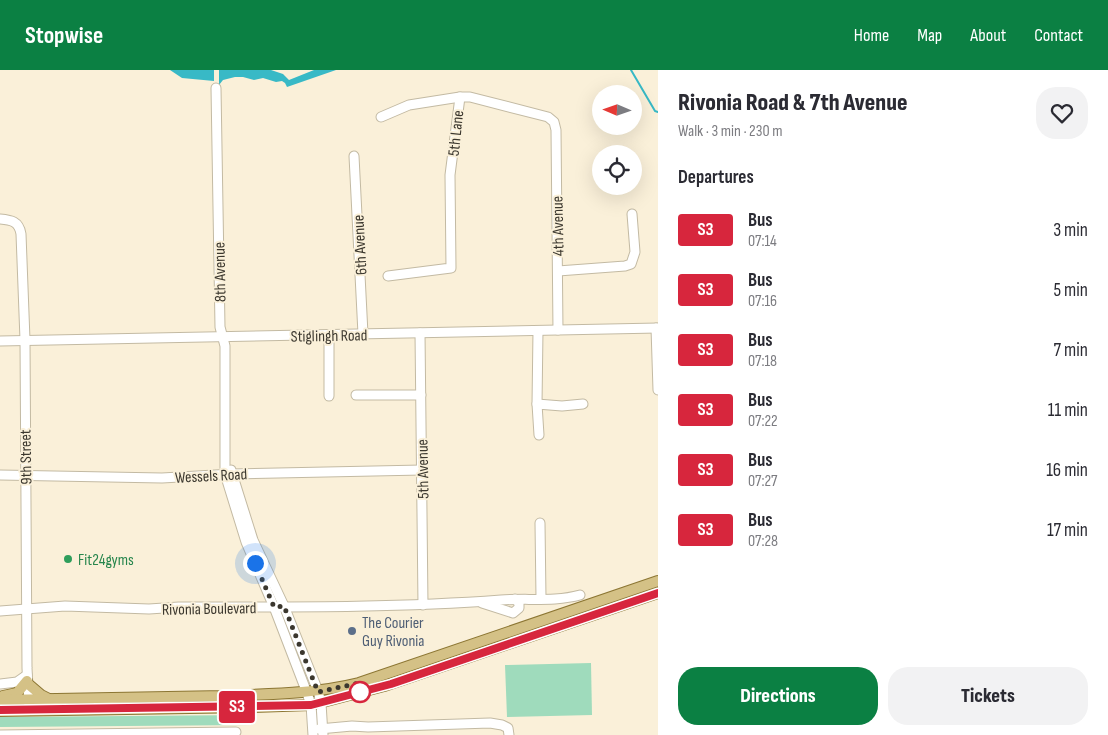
<!DOCTYPE html>
<html lang="en">
<head>
<meta charset="utf-8">
<style>
	:root { --surface:#fff; --page:#f2f2f3; --text:#2b2b33; --muted:#7c7c81; --accent:#0b8043 }
	body { margin:0; font-family:"Sofia Sans Condensed",sans-serif; background:var(--page); color:var(--text); height:100vh; display:flex; flex-direction:column; font-size:19px; white-space:nowrap }
	* { box-sizing:border-box; margin:0 }
	p { font-size:16px; color:var(--muted) }
	.icon { flex:none; width:28px; height:28px; fill:none; stroke:currentColor; stroke-width:2; stroke-linecap:round; stroke-linejoin:round }
	.map { position:relative; flex:1; overflow:hidden }
	.side { display:flex; flex-direction:column; background:var(--surface); width:450px }
	.side>* { flex:none }
	.badge { padding:0 10px; border-radius:4px; font-size:18px; line-height:32px }
	.needle { width:32px; rotate:272deg }
	.fabs { position:absolute; left:592px; top:15px; display:grid; gap:10px }
	.fabs a { display:grid; place-items:center; width:50px; height:50px; border-radius:50%; background:var(--surface); box-shadow:0 5px 20px #0002; font-size:25px }
	.you { position:absolute; width:25px; height:25px; margin:-12px; border:4px solid #fff; border-radius:50%; background:#1a73e8; box-shadow:0 0 0 8px #1a73e833 }
	.map>.badge { position:absolute; translate:-50% -50%; box-shadow:0 0 0 2px #fff }
	h2 { padding:0 20px; font-size:19px; line-height:45px }
	.round { display:grid; place-items:center; flex:none; width:52px; height:52px; border-radius:20px; background:var(--page) }
	.summary { display:flex; align-items:center; justify-content:space-between; height:85px; padding:0 20px }
	h1 { font-size:24px; font-weight:800; line-height:38px }
	.cta { display:flex; gap:10px; margin-top:auto; padding:10px 20px }
	.cta a { flex:1; height:58px; border-radius:20px; background:var(--accent); color:#fff; font-size:20px; font-weight:800; line-height:58px; text-align:center }
	.cta a+a { background:var(--page); color:var(--text) }
	ul { padding:0; list-style:none }
	li { display:flex; align-items:center; gap:15px; height:60px; padding:0 20px }
	li div { flex:1 }
	li b { display:block; font-size:19px }
	li em { font-style:normal }
	li .badge { min-width:55px; font-weight:700; text-align:center }
	header { display:flex; align-items:center; gap:30px; box-sizing:border-box; height:70px; padding:0 25px; background:var(--accent); color:#fff }
	header strong { font-size:24px }
	nav { display:flex; gap:28px; margin-inline-start:auto; font-size:18px }
	main { display:flex; flex:1; min-height:0 }
	.map>svg:first-child { display:block }
	.green { fill:#9fdbbc }
	.water { fill:#38b9c6 }
	.lines { fill:none; stroke-linecap:round; stroke-linejoin:round }
	.stream { stroke:#38b9c6; stroke-width:2 }
	.minor-casing { stroke:#c3baa3; stroke-width:11 }
	.major-casing { stroke:#8c7633; stroke-width:12 }
	.minor { stroke:#fff; stroke-width:9 }
	.major { stroke:#d4c186; stroke-width:10 }
	.line-casing { stroke:#fff; stroke-width:11 }
	.line { stroke:#d7263d; stroke-width:8 }
	.walk { stroke:#3b372e; stroke-width:5; stroke-dasharray:0 9 }
	.leisure-dot { fill:#2e9e5b; stroke:#faf0d9; stroke-width:2 }
	.service-dot { fill:#5c6f8a; stroke:#faf0d9; stroke-width:2 }
	.stop-dot { fill:#fff; stroke:#d7263d; stroke-width:2.5 }
	.labels { text-anchor:middle; stroke-width:4; stroke-linejoin:round; paint-order:stroke }
	.street-label { font-size:16px; fill:#3b372e; stroke:#faf0d9 }
	.leisure-label { font-size:16px; fill:#27864d; stroke:#faf0d9; text-anchor:start }
	.service-label { font-size:16px; fill:#4e5e75; stroke:#faf0d9; text-anchor:start }
</style>
</head>
<body>
<header>
<strong>Stopwise</strong>
<nav><a>Home</a><a>Map</a><a>About</a><a>Contact</a></nav>
</header>
<main>
<div class="map">
<svg width="658" height="665" viewBox="0 0 658 665">
	<rect width="100%" height="100%" fill="#faf0d9"/>
	<g class="green">
		<polygon points="591,593 592,645 507,647 505,595"/>
		<polygon points="251,645 252,655 0,657 0,647"/>
	</g>
	<g class="water">
		<polygon points="170,0 214,0 214,11 182,8"/>
		<polygon points="219,0 271,0 283,4 289,10 314,0 336,0 287,17 285,13 282,11 276,12 263,8 254,10 243,7 235,7 223,10 219,15"/>
	</g>
	<g class="lines">
		<polyline class="stream" points="631,0 655,41 658,42"/>
		<defs>
			<g id="minor">
				<polyline points="216,18 220,257 225,276 225,404 246,472 274,537 307,623 311,635 313,665"/>
				<polyline points="381,47 409,35 460,27"/>
				<polyline points="354,86 363,264"/>
				<path d="M0 149C11 150 19 151 21 164L25 270 27 598 29 637"/>
				<polyline points="558,201 625,196 631,194 635,182 632,144"/>
				<polyline points="388,206 451,198 450,105 460,27 470,27 548,47 554,52 556,60 558,260"/>
				<polyline points="656,258 658,320"/>
				<polyline points="538,261 537,334 539,365"/>
				<polyline points="420,263 423,535"/>
				<polyline points="329,265 329,326"/>
				<polyline points="0,271 658,258"/>
				<polyline points="356,325 421,325"/>
				<polyline points="537,334 562,336 583,334"/>
				<polyline points="231,400 253,470 284,536 318,621 321,633 323,665"/>
				<polyline points="0,405 162,408 232,404 422,400"/>
				<polyline points="540,453 541,528"/>
				<polyline points="482,533 513,543 519,538 519,533 515,529"/>
				<path d="M0 541 65 536 149 539 179 537C286 537 395 538 501 530 527 528 555 532 580 525"/>
				<polyline points="0,614 17,612 27,605"/>
				<polyline points="319,659 352,656 368,657 490,653 502,655 508,658 509,665"/>
				<polyline points="0,665 236,662"/>
			</g>
			<g id="major">
				<polyline points="27,613 41,625 49,629"/>
				<polyline points="3,626 17,623 27,611"/>
				<path d="M0 630C75 628 149 628 224 626 269 624 314 624 359 613L658 511"/>
				<polyline points="0,641 253,637 311,635 384,616 658,523"/>
			</g>
		</defs>
		<use href="#minor" class="minor-casing"/>
		<use href="#major" class="major-casing"/>
		<use href="#minor" class="minor"/>
		<use href="#major" class="major"/>
	</g>
	<g class="lines">
		<defs>
			<polyline id="line" points="0,640 311,635 391,614 658,523"/>
		</defs>
		<use href="#line" class="line-casing"/>
		<use href="#line" class="line"/>
		<polyline class="walk" points="255,493 274,537 284,536 318,622 359,613 360,622"/>
	</g>
	<circle class="leisure-dot" cx="68" cy="489" r="5"/>
	<circle class="service-dot" cx="352" cy="561" r="5"/>
	<circle class="stop-dot" cx="360" cy="622" r="10"/>
	<g class="labels">
		<g class="street-label">
			<text transform="translate(455 63) rotate(-84)" y="6">5th Lane</text>
			<text transform="translate(557 156) rotate(-91)" y="6">4th Avenue</text>
			<text transform="translate(359 175) rotate(-93)" y="6">6th Avenue</text>
			<text transform="translate(219 202) rotate(-91)" y="6">8th Avenue</text>
			<text transform="translate(329 265) rotate(-1)" y="6">Stiglingh Road</text>
			<text transform="translate(25 387) rotate(-91)" y="6">9th Street</text>
			<text transform="translate(422 399) rotate(-91)" y="6">5th Avenue</text>
			<text transform="translate(211 405) rotate(-3)" y="6">Wessels Road</text>
			<text transform="translate(209 538) rotate(-1)" y="6">Rivonia Boulevard</text>
		</g>
		<g class="leisure-label">
			<text x="78" y="495">Fit24gyms</text>
		</g>
		<g class="service-label">
			<text x="362" y="558">The Courier<tspan x="362" dy="18">Guy Rivonia</tspan></text>
		</g>
	</g>
</svg>
<div class="fabs">
<a><svg class="needle" viewBox="-14 -14 28 28"><path d="M0-13l5 13h-10z" fill="#e53935"/><path d="M0 13l5-13h-10z" fill="#7c7c81"/></svg></a>
<a><svg class="icon" aria-label="locate" viewBox="0 0 24 24"><circle cx="12" cy="12" r="6"/><path d="M12 2v4M12 18v4M2 12h4M18 12h4"/></svg></a>
</div>
<div class="you" style="left:255px;top:493px"></div>
<b class="badge" style="left:237px;top:637px;background:#d7263d;color:#fff">S3</b>
</div>
<section class="side">
<div class="summary"><div><h1>Rivonia Road &amp; 7th Avenue</h1><p>Walk · 3 min · 230 m</p></div><a class="round"><svg class="icon" aria-label="heart" viewBox="0 0 24 24"><path d="M12 20l-8-8c-3-5 5-10 8-4 3-6 11-1 8 4z"/></svg></a></div>
<h2>Departures</h2>
<ul>
<li><span class="badge" style="background:#d7263d;color:#fff">S3</span><div><b>Bus</b><p>07:14</p></div><em>3 min</em></li>
<li><span class="badge" style="background:#d7263d;color:#fff">S3</span><div><b>Bus</b><p>07:16</p></div><em>5 min</em></li>
<li><span class="badge" style="background:#d7263d;color:#fff">S3</span><div><b>Bus</b><p>07:18</p></div><em>7 min</em></li>
<li><span class="badge" style="background:#d7263d;color:#fff">S3</span><div><b>Bus</b><p>07:22</p></div><em>11 min</em></li>
<li><span class="badge" style="background:#d7263d;color:#fff">S3</span><div><b>Bus</b><p>07:27</p></div><em>16 min</em></li>
<li><span class="badge" style="background:#d7263d;color:#fff">S3</span><div><b>Bus</b><p>07:28</p></div><em>17 min</em></li>
</ul>
<div class="cta"><a>Directions</a><a>Tickets</a></div>
</section>
</main>
</body>
</html>
